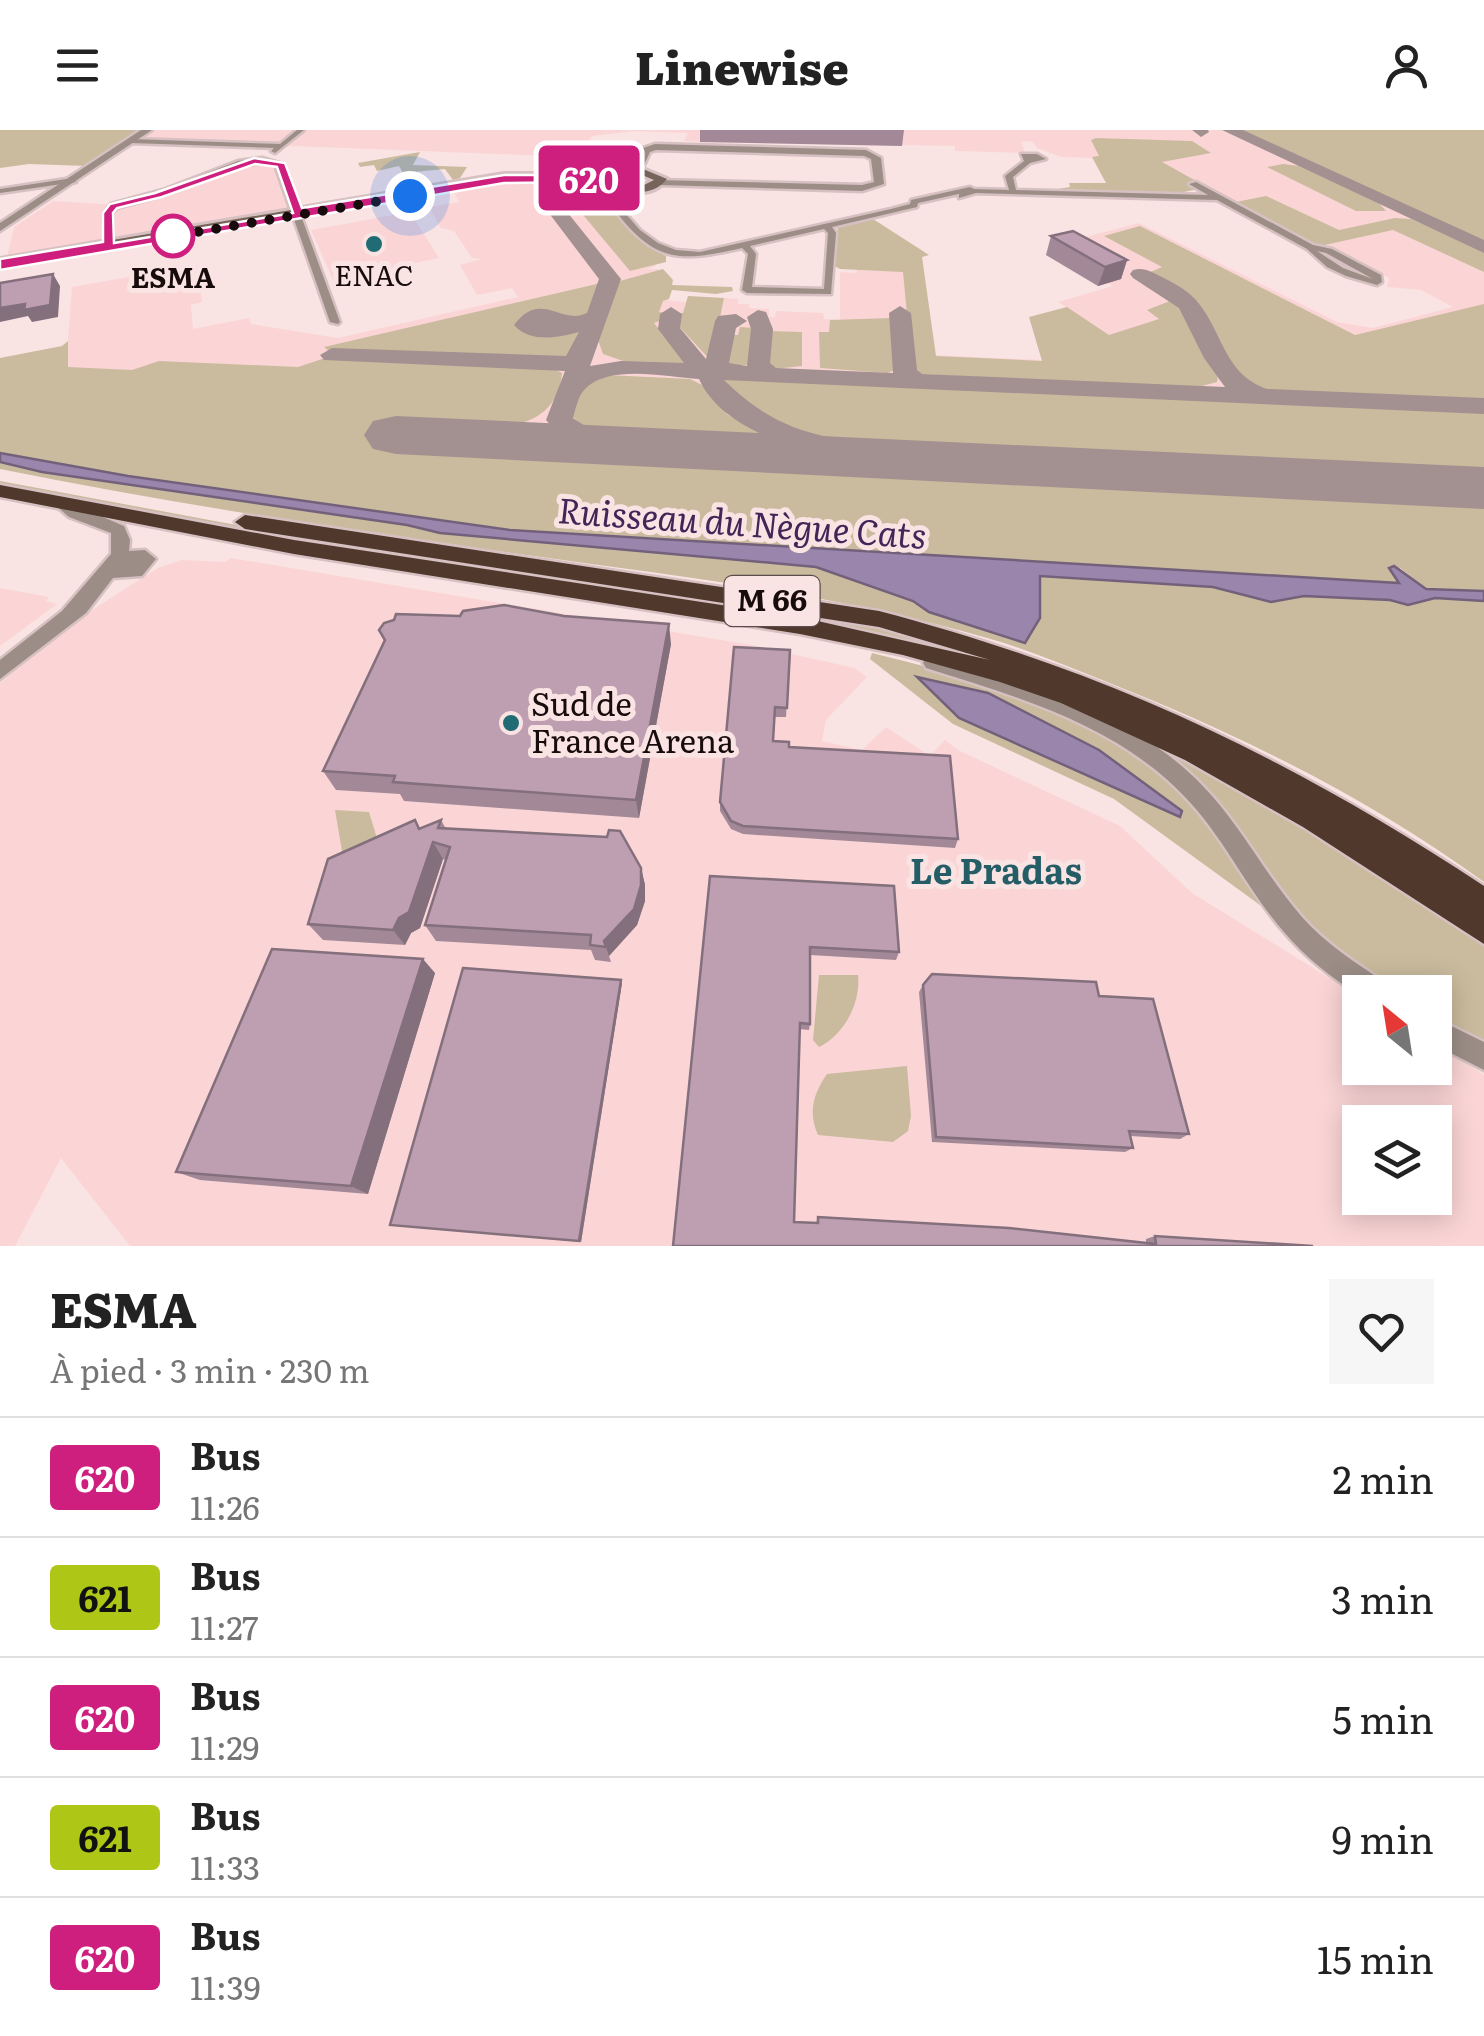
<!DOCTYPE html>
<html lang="fr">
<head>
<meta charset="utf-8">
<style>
	:root { --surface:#fff; --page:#f6f6f6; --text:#222; --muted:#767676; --line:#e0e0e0 }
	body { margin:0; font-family:Literata,serif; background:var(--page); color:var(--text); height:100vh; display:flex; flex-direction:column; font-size:38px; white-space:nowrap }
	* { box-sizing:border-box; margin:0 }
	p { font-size:32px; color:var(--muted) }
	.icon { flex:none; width:55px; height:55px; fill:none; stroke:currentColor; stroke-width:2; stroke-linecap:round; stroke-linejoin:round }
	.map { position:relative; height:1116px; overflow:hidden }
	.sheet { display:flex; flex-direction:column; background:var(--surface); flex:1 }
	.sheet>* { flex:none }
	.badge { padding:0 20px; border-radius:8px; font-size:35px; line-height:65px }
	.needle { width:65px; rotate:330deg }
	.tools { position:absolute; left:1342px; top:845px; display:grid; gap:20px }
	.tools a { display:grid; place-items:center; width:110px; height:110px; border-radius:0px; background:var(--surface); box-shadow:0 5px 25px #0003; font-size:50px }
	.you { position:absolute; width:50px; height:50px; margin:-25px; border:8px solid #fff; border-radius:50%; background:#1a73e8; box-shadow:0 0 0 15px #1a73e833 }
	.map>.badge { position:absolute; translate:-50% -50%; box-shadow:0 0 0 5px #fff }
	.round { display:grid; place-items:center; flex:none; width:105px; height:105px; border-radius:0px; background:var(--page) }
	.headline { display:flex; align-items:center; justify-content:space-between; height:170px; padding:0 50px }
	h1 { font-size:48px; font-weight:800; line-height:75px }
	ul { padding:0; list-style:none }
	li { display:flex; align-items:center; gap:30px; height:120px; padding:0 50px; border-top:2px solid var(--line) }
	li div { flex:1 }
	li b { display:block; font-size:38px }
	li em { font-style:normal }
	li .badge { min-width:110px; font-weight:700; text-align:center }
	header { display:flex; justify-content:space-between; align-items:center; height:130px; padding:0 50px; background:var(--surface); font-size:45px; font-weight:800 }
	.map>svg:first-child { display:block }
	.built { fill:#fbd5d6; fill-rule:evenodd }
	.green { fill:#cabb9e }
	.water { fill:#9a86ac; stroke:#73617c; stroke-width:2.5 }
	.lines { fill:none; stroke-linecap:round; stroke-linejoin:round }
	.taxiway { fill:#a39090; fill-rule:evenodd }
	.runway { fill:#a39090; fill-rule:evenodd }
	.minor-casing { stroke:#d6c0c1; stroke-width:5 }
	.tertiary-casing { stroke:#d6c0c1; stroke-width:5 }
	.secondary-casing { stroke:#d6c0c1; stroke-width:6 }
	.trunk-casing { stroke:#d6c0c1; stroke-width:5 }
	.minor { fill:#9c8e87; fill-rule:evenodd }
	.tertiary { fill:#9c8e87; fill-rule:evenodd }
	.secondary { fill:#766359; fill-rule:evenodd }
	.trunk { fill:#50382c; fill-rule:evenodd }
	.wall { fill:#a38998 }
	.shaded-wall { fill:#846f7c }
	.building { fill:#bd9fb1; stroke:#846f7c; stroke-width:2.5 }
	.line { fill:#ce1f7e; stroke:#fff; stroke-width:2.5; fill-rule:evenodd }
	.walk { stroke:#170b0c; stroke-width:10; stroke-dasharray:0 18 }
	.stop-dot { fill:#fff; stroke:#ce1f7e; stroke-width:5 }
	.poi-dot { fill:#216b75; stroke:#fae3e3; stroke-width:4 }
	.labels { text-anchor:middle; stroke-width:10; stroke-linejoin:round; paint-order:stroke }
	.far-poi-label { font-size:28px; fill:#170b0c; stroke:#fae3e3 }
	.far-stop-label { font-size:28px; font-weight:bold; fill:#170b0c; stroke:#fae3e3 }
	.shield { fill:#fae3e3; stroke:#5b4c4c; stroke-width:2.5 }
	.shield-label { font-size:30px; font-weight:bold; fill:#170b0c }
	.poi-label { font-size:32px; fill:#170b0c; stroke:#fae3e3; text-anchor:start }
	.water-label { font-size:35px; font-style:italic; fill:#422657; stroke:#fae3e3 }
	.neighbourhood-label { font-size:35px; font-weight:bold; fill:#245d65; stroke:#fae3e3 }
</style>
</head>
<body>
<header><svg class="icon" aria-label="menu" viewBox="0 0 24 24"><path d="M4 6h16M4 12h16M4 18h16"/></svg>Linewise<svg class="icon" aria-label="person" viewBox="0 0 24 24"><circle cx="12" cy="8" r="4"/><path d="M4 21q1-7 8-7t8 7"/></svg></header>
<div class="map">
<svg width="1484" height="1116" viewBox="0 0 1484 1116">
	<rect width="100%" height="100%" fill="#fae3e3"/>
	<g class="built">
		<polygon points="156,0 1484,0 1484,436 505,387 0,270 68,211 72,157 197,135 202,172 191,175 193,199 249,188 251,194 338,208 518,167 512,158 477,165 460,135 482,129 472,128 454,101 441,98 429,77 459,72 454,61 518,52 583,53 656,136 648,139 659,139 669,149 663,170 686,172 683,183 723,173 724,168 738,169 738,174 749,174 749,178 769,179 769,187 775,187 776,181 823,183 824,189 840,190 840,142 857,143 856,124 922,126 934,225 1042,230 1032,188 1066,177 1058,172 1113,156 1108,153 1098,156 1046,125 1066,119 1059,114 1139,93 1337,192 1373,198 1453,177 1421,160 1387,157 1389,148 1339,121 1305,112 1308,109 1154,30 1061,27 1037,18 1032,11 1021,12 1025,23 955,21 955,16 684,11 688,3 634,1 592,6 576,27 141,10"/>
		<polygon points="262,33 277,36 288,78 7,127 14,97 53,71 120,75 159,66 241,35"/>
		<polygon points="410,82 439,128 333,150 311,100"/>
		<path d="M231 428 757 516 854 538 867 547 826 590 822 611 862 620 886 597 930 626 945 610 958 620 1120 696 1192 763 1360 867V938H1435V914L1484 945V1116H130L61 1028 15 1116H0V553L81 487 158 438 182 430 225 432ZM1360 992H1435V1068H1360Z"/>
		<polygon points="0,458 49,467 46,471 57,474 0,516"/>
	</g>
	<g class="green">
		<polygon points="0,0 142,0 87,36 29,34 0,38"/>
		<polygon points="1237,0 1484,0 1484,112"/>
		<polygon points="1096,8 1192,11 1211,23 1162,32 1207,57 1190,54 1198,59 1165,66 1052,60 1070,57 1069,53 1106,53 1092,27 1099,26 1091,10"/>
		<polygon points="420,22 413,35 467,37 460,48 453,50 445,39 403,43 399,36 377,41 374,35 360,37 358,33"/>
		<polygon points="1283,34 1299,36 1378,72 1386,81 1356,81 1267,37"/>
		<polygon points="553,49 602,52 623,61 616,83 647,116 666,126 666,132 630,141"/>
		<polygon points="1266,66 1339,100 1395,88 1411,89 1484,121 1484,142 1393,100 1320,116 1236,72"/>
		<polygon points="873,89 929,125 922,127 936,226 1042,231 1029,187 1067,177 1109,205 1159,189 1147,180 1175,169 1218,245 1217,252 1194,258 920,244 912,238 903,142 840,139 833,135 838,97"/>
		<polygon points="1140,96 1355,205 1484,174 1484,270 1259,260 1236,247 1197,172 1148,143 1162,137 1104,106"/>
		<polygon points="663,139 673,150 672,155 732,157 733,161 716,164 672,160 669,169 663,171 659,182 668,183 666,189 654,193 689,235 626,232 603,224 598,210 620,151"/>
		<polygon points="601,153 586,190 546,181 520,191 523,201 539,206 581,199 572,225 552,231 329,221 324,217"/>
		<polygon points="688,166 724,168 711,231 674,191 676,183 683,183"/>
		<polygon points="892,188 895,240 887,243 820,238 819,202 829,202 830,190"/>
		<polygon points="740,197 754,198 749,235 724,236 728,205 738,205"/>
		<polygon points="769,201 802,202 802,236 774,239 767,235"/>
		<path d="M68 211V237L132 240 159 231 298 237 325 228 552 238 562 243C555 319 456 295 404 293L389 318 1484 373V461L1426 459 1400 438V454L510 400 128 346 0 323V228L62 216Z"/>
		<path d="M607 245 690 249 702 255 728 285 779 311 590 302 573 287C571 263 586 252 607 245Z"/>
		<path d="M723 249 1484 282V345L849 314C802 302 751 290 723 249Z"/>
		<path d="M0 332 43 342 407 395 440 403 816 437 914 471 929 482 1040 488V446L1213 457 1270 472 1304 466 1390 470 1408 475 1435 468 1484 471V752C1370 669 1243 606 1112 554 1071 538 1030 520 987 508 842 465 690 448 541 427 360 402 179 375 0 339Z"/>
		<polygon points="0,351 247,397 782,475 960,514 1341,697 956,523 905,510 822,493 240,403 0,356"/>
		<path d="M872 523C981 550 1107 582 1189 665 1223 700 1249 748 1278 788L1114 669 953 594 870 529Z"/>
		<path d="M1127 601C1254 661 1369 735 1484 814V915L1435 888V862H1394L1332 823Z"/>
		<polygon points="335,680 369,682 383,728 343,727"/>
		<path d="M819 845H858C861 873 844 905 819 917L813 910Z"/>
		<path d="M907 936 911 986 908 1001 893 1012 818 1005C808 983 813 964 827 944Z"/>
	</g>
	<g class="water">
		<polygon points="0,323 128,346 510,400 1399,453 1389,438 1394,436 1426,459 1484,461 1484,471 1435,468 1408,475 1390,470 1304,466 1271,472 1213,457 1040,446 1040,488 1025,513 929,482 913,471 816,437 440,403 407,395 42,342 0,332"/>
		<polygon points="917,547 988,563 1099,620 1182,681 1180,687 959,588"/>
	</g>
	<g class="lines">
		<g class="taxiway">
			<polygon points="1192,0 1208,0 1209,2 1201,7"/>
			<polygon points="1222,0 1243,0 1484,110 1484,123"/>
			<path d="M545 61 551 62 621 149 590 236 621 231 684 233 658 199 660 184 671 177 682 184 680 198 706 229 715 191 718 186 736 184 747 191 736 198 729 233 747 236 751 199 747 187 758 180 766 182 773 199 770 233 776 238 893 243 889 183 900 176 911 183 917 240 922 244 1225 257 1204 228 1179 178 1133 148 1130 144 1133 140C1145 137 1151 142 1162 147 1173 153 1186 159 1195 169 1223 200 1223 244 1267 259L1484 268V284L724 250C785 310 827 304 904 323L908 329 904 335 894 337C834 329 727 311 699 249 668 247 610 234 586 258 578 265 576 278 573 288L585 296 647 311 651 317 638 325C608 318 566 315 546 290L565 241 324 230 320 225 332 218 566 226 579 202C557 208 530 213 514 195 541 159 561 196 587 183L599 149 536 66Z"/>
		</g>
		<polygon class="runway" points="396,286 1484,337 1484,379 396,324 373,319 364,305 373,291"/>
		<defs>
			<g id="minor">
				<polygon points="297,0 304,0 275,23 271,21 274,18 131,13 127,11 131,9 280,14"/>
				<path d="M1021 24H1037L1046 29 1030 33 1013 47 1016 60 1208 65 1189 54 1196 52 1313 115 1332 119 1381 145 1382 152 1377 155 1346 146 1327 137 1307 119 1217 70 976 63 959 68V64L963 63 918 73 917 77 832 97 836 103 831 164 747 163 742 160 748 124 742 118C684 131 657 135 617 83L622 65 619 57 626 55 630 65 625 83 640 100 658 113 676 120 700 122 891 79 910 74 911 70 970 57 974 59 1009 60 1005 46 1024 31ZM824 99 828 103 824 159 752 157 756 124 750 116ZM1317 121 1326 123 1373 149 1343 138Z"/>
				<path d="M262 28 282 34 340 192 338 194 330 192 275 35C240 27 203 52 170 63 153 69 135 73 117 78L112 83 113 117 109 120 105 117 104 83 111 74 163 60 238 31Z"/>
				<polygon points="73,48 76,52 0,63 0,59"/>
			</g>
			<g id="tertiary">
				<polygon points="141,0 152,0 0,101 0,93"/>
				<polygon points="655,14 866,20 881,28 884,54 862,61 660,55 656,50 862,55 874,52 871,29 864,26 656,20 650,22 640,44 632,44 643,18"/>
				<polygon points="63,370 124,396 130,410 129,421 145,420 156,429 142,446 113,448 86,483 0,549 0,530 62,481 111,424 111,403 69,387 55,375"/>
				<path d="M933 526C1027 552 1129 581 1200 653 1240 693 1265 745 1302 787 1326 814 1356 833 1386 853L1390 862H1360V866C1332 848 1306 828 1284 802 1247 760 1224 707 1184 666 1115 594 1018 567 926 538L923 533 926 528Z"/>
				<polygon points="1435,888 1484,912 1484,940 1435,915"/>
			</g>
			<path id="secondary" d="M643 39 667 49C653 66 633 64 615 56V48L504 50 0 137V129L504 44H591ZM642 45 654 50 642 56 625 53 627 47Z"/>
			<path id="trunk" d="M0 355 294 410 800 487 990 530 879 497 245 399 235 392 245 385 879 481C1109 542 1285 625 1484 756V814L1303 697 1185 630 1061 573 1000 552 903 525 800 504 294 424 0 367Z"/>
		</defs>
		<use href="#minor" class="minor-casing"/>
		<use href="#tertiary" class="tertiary-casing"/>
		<use href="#secondary" class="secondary-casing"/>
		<use href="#trunk" class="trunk-casing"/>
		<use href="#minor" class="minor"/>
		<use href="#tertiary" class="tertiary"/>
		<use href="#secondary" class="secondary"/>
		<use href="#trunk" class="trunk"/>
	</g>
	<g class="wall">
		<polygon points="700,0 904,0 902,16 700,12"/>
		<polygon points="1051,106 1127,130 1121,149 1098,156 1046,125"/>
		<polygon points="379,500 671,514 639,688 404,671 400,664 336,660 323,641 384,511"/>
		<polygon points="790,520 786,587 774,587 773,611 789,617 958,709 955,718 743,704 731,699 720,681 720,672"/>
		<polygon points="415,690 420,698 441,690 446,699 641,738 645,755 645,771 637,795 609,826 611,832 595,830 591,820 436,811 425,795 446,730 443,729 420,798 411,803 405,815 323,810 308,794"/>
		<polygon points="710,746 899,822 896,830 810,825 810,894 809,900 799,899 794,1092 816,1093 818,1087 1146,1113 1146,1109 1155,1106 1313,1116 673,1116"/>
		<polygon points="435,843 368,1064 200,1050 176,1042"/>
		<polygon points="622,853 581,1112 390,1095"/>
		<polygon points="923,855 1189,1004 1180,1009 1130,1006 1133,1018 1125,1022 932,1012 919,862"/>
	</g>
	<g class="shaded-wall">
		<polygon points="1127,130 1121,149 1098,156 1105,137"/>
		<polygon points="53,144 60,156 58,187 32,192 28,186 0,192 0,178"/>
		<polygon points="669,494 671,514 639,688 636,670"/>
		<polygon points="433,712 443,729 420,798 411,803 405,815 393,800"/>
		<polygon points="641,738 645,755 645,771 637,795 609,826 604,811"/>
		<polygon points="423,829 435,843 368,1064 351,1056"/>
		<polygon points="621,850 622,853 581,1112 579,1111"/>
	</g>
	<g class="building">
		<polygon points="1073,101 1127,130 1105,137 1051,106"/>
		<polygon points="53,144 50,175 24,180 25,174 0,178 0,153"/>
		<polygon points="504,475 564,486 669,494 636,670 393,652 395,646 323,641 385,510 379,500 384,493 394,490 396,484 460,486 463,481"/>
		<polygon points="734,517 790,520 787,578 775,577 773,611 789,612 789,617 950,626 958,709 743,696 731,691 720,672"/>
		<polygon points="415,690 419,699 441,690 438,698 607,707 609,700 620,701 641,738 641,755 634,779 604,811 606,817 590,815 591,805 425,795 450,717 433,712 409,782 399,788 393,800 308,794 328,729"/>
		<polygon points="710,746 894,756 899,822 810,817 810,894 800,893 794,1092 818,1093 818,1087 1009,1098 1156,1114 1155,1106 1313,1116 673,1116"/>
		<polygon points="272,819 423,829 351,1056 176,1042"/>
		<polygon points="463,838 621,850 579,1111 390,1095"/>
		<polygon points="932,844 1096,852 1099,866 1153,869 1189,1004 1129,1001 1133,1018 936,1007 923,855"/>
	</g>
	<path class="line" d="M254 28 285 33 302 78 504 45H627L618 57 584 52 504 53 0 140V129L103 112V83L110 74 155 63ZM255 34 277 37 293 83 114 113 113 83 117 78 162 67Z"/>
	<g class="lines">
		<polyline class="walk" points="173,106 168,107 410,66"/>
	</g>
	<circle class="stop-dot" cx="173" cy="106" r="20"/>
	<g class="poi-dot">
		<circle cx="374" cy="114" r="10"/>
		<circle cx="511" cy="593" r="10"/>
	</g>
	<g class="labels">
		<g class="far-poi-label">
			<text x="374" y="156">ENAC</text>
		</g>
		<g class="far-stop-label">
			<text x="173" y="158">ESMA</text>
		</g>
		<rect class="shield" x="724.5" y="446" width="95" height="50" rx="8"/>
		<g class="shield-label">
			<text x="772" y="481">M 66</text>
		</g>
		<g class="poi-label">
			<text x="531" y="586">Sud de<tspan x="531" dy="37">France Arena</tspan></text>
		</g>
		<g class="water-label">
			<text transform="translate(742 394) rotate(4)" y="12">Ruisseau du Nègue Cats</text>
		</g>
		<g class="neighbourhood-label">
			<text x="996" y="754">Le Pradas</text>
		</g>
	</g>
</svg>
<div class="tools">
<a><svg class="needle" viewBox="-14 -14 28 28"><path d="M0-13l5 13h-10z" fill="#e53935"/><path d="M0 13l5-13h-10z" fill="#767676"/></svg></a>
<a><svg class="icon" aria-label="layers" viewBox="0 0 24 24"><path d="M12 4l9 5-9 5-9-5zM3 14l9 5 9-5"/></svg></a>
</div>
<div class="you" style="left:410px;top:66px"></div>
<b class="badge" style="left:589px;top:48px;background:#ce1f7e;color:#fff">620</b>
</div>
<section class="sheet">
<div class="headline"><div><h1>ESMA</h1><p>À pied · 3 min · 230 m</p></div><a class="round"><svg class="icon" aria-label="heart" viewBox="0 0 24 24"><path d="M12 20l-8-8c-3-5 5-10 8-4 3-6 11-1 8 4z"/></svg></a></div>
<ul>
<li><span class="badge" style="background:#ce1f7e;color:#fff">620</span><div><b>Bus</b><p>11:26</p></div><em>2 min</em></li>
<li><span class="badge" style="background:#aec616;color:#111">621</span><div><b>Bus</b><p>11:27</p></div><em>3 min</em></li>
<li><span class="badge" style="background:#ce1f7e;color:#fff">620</span><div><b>Bus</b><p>11:29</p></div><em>5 min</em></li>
<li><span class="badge" style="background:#aec616;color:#111">621</span><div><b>Bus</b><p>11:33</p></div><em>9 min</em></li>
<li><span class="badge" style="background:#ce1f7e;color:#fff">620</span><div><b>Bus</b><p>11:39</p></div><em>15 min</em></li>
</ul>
</section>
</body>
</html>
